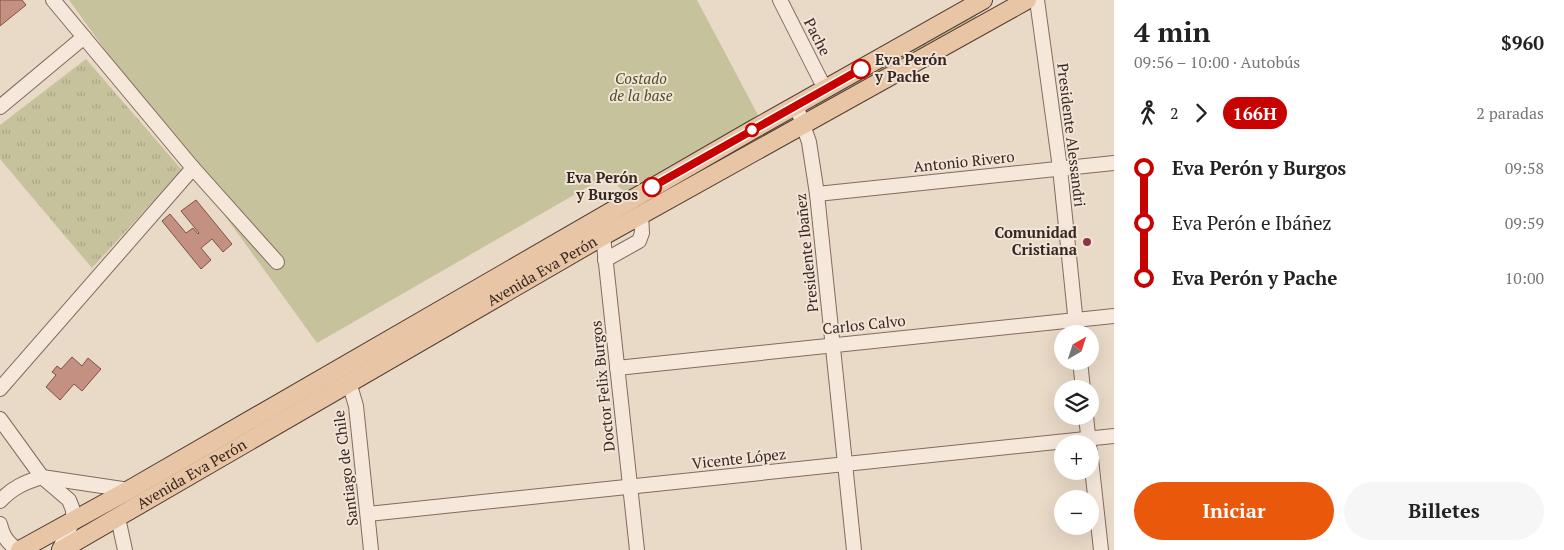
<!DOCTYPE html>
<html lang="es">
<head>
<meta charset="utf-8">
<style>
	:root { --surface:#fff; --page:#f6f6f6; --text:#222; --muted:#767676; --accent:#ea580c }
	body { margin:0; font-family:"PT Serif",serif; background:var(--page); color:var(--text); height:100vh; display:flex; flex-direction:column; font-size:19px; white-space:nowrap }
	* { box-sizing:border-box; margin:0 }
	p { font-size:16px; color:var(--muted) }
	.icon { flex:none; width:28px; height:28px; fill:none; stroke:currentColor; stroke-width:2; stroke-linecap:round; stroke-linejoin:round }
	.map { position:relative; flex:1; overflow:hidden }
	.drawer { display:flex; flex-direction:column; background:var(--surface); width:450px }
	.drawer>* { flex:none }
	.badge { padding:0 10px; border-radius:16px; font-size:18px; line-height:32px }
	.needle { width:32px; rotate:39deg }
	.fabs { position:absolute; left:1054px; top:325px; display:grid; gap:10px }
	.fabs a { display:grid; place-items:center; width:45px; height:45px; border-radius:50%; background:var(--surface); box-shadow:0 5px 20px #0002; font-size:25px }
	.map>.badge { position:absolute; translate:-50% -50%; box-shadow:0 0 0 2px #fff }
	.legs { display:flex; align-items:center; gap:8px; height:55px; padding:0 20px; font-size:16px }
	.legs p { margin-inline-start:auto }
	.summary { display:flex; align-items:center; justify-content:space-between; height:85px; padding:0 20px }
	h1 { font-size:28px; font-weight:800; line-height:38px }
	.button { display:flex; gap:10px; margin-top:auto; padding:10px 20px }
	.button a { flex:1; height:58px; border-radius:30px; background:var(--accent); color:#fff; font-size:20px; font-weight:800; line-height:58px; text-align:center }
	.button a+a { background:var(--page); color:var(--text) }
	ul { padding:0 20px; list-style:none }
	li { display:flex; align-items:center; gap:18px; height:55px; font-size:19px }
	li i { display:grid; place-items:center; width:8px; height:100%; margin:0 6px; background:currentColor }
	li i::after { content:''; width:12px; height:12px; margin:-6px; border:4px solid; border-radius:50%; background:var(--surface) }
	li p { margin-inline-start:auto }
	li:first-child i { background:linear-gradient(#0000 50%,currentColor 0) }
	li:last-child i { background:linear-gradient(currentColor 50%,#0000 0) }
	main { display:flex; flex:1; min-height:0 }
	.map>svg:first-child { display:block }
	.grass { fill:url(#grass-tufts) }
	.park { fill:#c6c39c }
	.building { fill:#c39081; stroke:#7f5347 }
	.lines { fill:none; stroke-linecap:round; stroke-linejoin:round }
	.minor-casing { stroke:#836b5f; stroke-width:16 }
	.major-casing { stroke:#513b32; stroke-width:20 }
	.minor { stroke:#f5e7da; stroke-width:14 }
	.major { stroke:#e8c5a4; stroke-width:18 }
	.line-1-casing { stroke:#fff; stroke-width:11 }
	.line-1 { stroke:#c70201; stroke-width:8 }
	.stop-1-dot { fill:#fff; stroke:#c70201; stroke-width:2.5 }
	.poi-dot { fill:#8b3547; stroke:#f2e4d6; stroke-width:2 }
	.labels { text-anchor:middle; stroke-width:4; stroke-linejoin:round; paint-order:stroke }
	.street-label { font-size:15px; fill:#352621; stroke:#f2e4d6 }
	.stop-label { font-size:15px; font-weight:bold; fill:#352621; stroke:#f2e4d6; text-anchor:start }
	.park-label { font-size:15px; font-style:italic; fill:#4d4f29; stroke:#f2e4d6 }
	.poi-label { font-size:15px; font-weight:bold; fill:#352621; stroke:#f2e4d6; text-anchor:end }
</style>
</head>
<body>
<main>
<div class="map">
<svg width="1114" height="550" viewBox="0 0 1114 550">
	<defs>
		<pattern id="grass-tufts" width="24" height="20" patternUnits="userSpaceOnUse" patternTransform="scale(1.25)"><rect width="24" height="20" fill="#c6c39c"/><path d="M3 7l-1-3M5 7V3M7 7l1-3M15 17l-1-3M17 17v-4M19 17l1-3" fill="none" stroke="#aba786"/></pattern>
	</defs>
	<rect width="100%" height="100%" fill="#e9d9c7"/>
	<g class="grass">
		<polygon points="975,15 977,18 816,107 814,103"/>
		<polygon points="86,59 182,170 92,268 0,159 0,125"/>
		<polygon points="782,122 783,124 781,127 617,220 616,218"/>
	</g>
	<polygon class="park" points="69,0 697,0 758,115 632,199 607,176 317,343"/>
	<g class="building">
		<polygon points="0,0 22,0 26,5 0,26"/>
		<polygon points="196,200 232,244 223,252 212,239 201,248 211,260 201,269 162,221 170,214 186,233 193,228 198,234 199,233 181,211"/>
		<polygon points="72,357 82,366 88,358 101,369 82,391 74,384 60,400 46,387 56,375 52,372 57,366 61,369"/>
	</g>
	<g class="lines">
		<defs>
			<g id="minor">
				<polyline points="53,0 193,168 277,262"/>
				<polyline points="780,0 825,89"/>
				<polyline points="1037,0 1060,168 1077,334"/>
				<polyline points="796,105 809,142 817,194 854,550"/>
				<polyline points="0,107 84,37"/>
				<polyline points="817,194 1114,163"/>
				<polyline points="598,229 603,236 637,550"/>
				<polyline points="605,260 639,241 642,233 641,215"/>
				<polyline points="1080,361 1083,389"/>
				<polyline points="617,368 1114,316"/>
				<polyline points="349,382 356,406 371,550"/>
				<polyline points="0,389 193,168"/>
				<polyline points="1086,416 1089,444"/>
				<polyline points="0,419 42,477 69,500 73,510 73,521 59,550"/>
				<polyline points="1090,450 1101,550"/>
				<path d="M0 501C12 488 25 482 42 477L129 490"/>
				<polyline points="368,514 1114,436"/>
				<polyline points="118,518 125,550"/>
				<path d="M0 524C3 537 8 543 18 550"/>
			</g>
			<g id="major">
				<polyline points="20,550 129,490 754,129 983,0"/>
				<path id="s1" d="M61 550 603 236 1027 0"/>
			</g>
		</defs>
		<use href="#minor" class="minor-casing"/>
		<use href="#major" class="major-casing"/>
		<use href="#minor" class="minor"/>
		<use href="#major" class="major"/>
	</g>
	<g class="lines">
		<defs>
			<polyline id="line-1" points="652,187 861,69"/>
		</defs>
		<use href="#line-1" class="line-1-casing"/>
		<use href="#line-1" class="line-1"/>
	</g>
	<g class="stop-1-dot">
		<circle cx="861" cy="69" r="9"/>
		<circle cx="752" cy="130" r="6"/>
		<circle cx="652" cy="187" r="9"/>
	</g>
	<circle class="poi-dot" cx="1087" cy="242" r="5"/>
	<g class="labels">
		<g class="street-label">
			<text transform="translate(817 37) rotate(63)" y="5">Pache</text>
			<text transform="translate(1071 135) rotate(83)" y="5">Presidente Alessandri</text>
			<text transform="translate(964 162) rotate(-6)" y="5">Antonio Rivero</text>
			<text transform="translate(807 253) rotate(-96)" y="5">Presidente Ibañez</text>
			<text dy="5" stroke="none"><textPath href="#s1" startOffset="556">Avenida Eva Perón</textPath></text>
			<text transform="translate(864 325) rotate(-6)" y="5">Carlos Calvo</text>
			<text transform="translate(603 386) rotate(-96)" y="5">Doctor Felix Burgos</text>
			<text transform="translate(739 459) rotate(-6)" y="5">Vicente López</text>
			<text transform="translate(346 468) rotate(-97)" y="5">Santiago de Chile</text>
			<text dy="5" stroke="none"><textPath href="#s1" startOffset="151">Avenida Eva Perón</textPath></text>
		</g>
		<g class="stop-label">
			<text x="875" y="65">Eva Perón<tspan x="875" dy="17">y Pache</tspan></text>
			<text x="638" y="183" text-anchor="end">Eva Perón<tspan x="638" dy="17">y Burgos</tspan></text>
		</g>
		<g class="park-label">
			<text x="641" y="84">Costado<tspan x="641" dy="17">de la base</tspan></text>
		</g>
		<g class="poi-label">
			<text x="1077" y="238">Comunidad<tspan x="1077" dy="17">Cristiana</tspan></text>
		</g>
	</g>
</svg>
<div class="fabs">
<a><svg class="needle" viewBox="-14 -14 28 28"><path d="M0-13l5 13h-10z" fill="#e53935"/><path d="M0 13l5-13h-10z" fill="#767676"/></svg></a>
<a><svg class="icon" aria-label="layers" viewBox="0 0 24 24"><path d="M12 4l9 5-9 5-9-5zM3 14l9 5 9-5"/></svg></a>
<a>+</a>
<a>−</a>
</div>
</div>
<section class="drawer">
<div class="summary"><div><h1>4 min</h1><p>09:56 – 10:00 · Autobús</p></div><b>$960</b></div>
<div class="legs"><svg class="icon" aria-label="walk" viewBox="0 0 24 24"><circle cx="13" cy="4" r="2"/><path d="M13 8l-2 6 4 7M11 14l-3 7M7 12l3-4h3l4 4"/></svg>2<svg class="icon" aria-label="forward" viewBox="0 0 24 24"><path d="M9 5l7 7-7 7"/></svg><b class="badge" style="background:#c70201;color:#fff">166H</b><p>2 paradas</p></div>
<ul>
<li><i style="color:#c70201"></i><b>Eva Perón y Burgos</b><p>09:58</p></li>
<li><i style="color:#c70201"></i><span>Eva Perón e Ibáñez</span><p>09:59</p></li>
<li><i style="color:#c70201"></i><b>Eva Perón y Pache</b><p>10:00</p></li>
</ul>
<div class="button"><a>Iniciar</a><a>Billetes</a></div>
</section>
</main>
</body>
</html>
